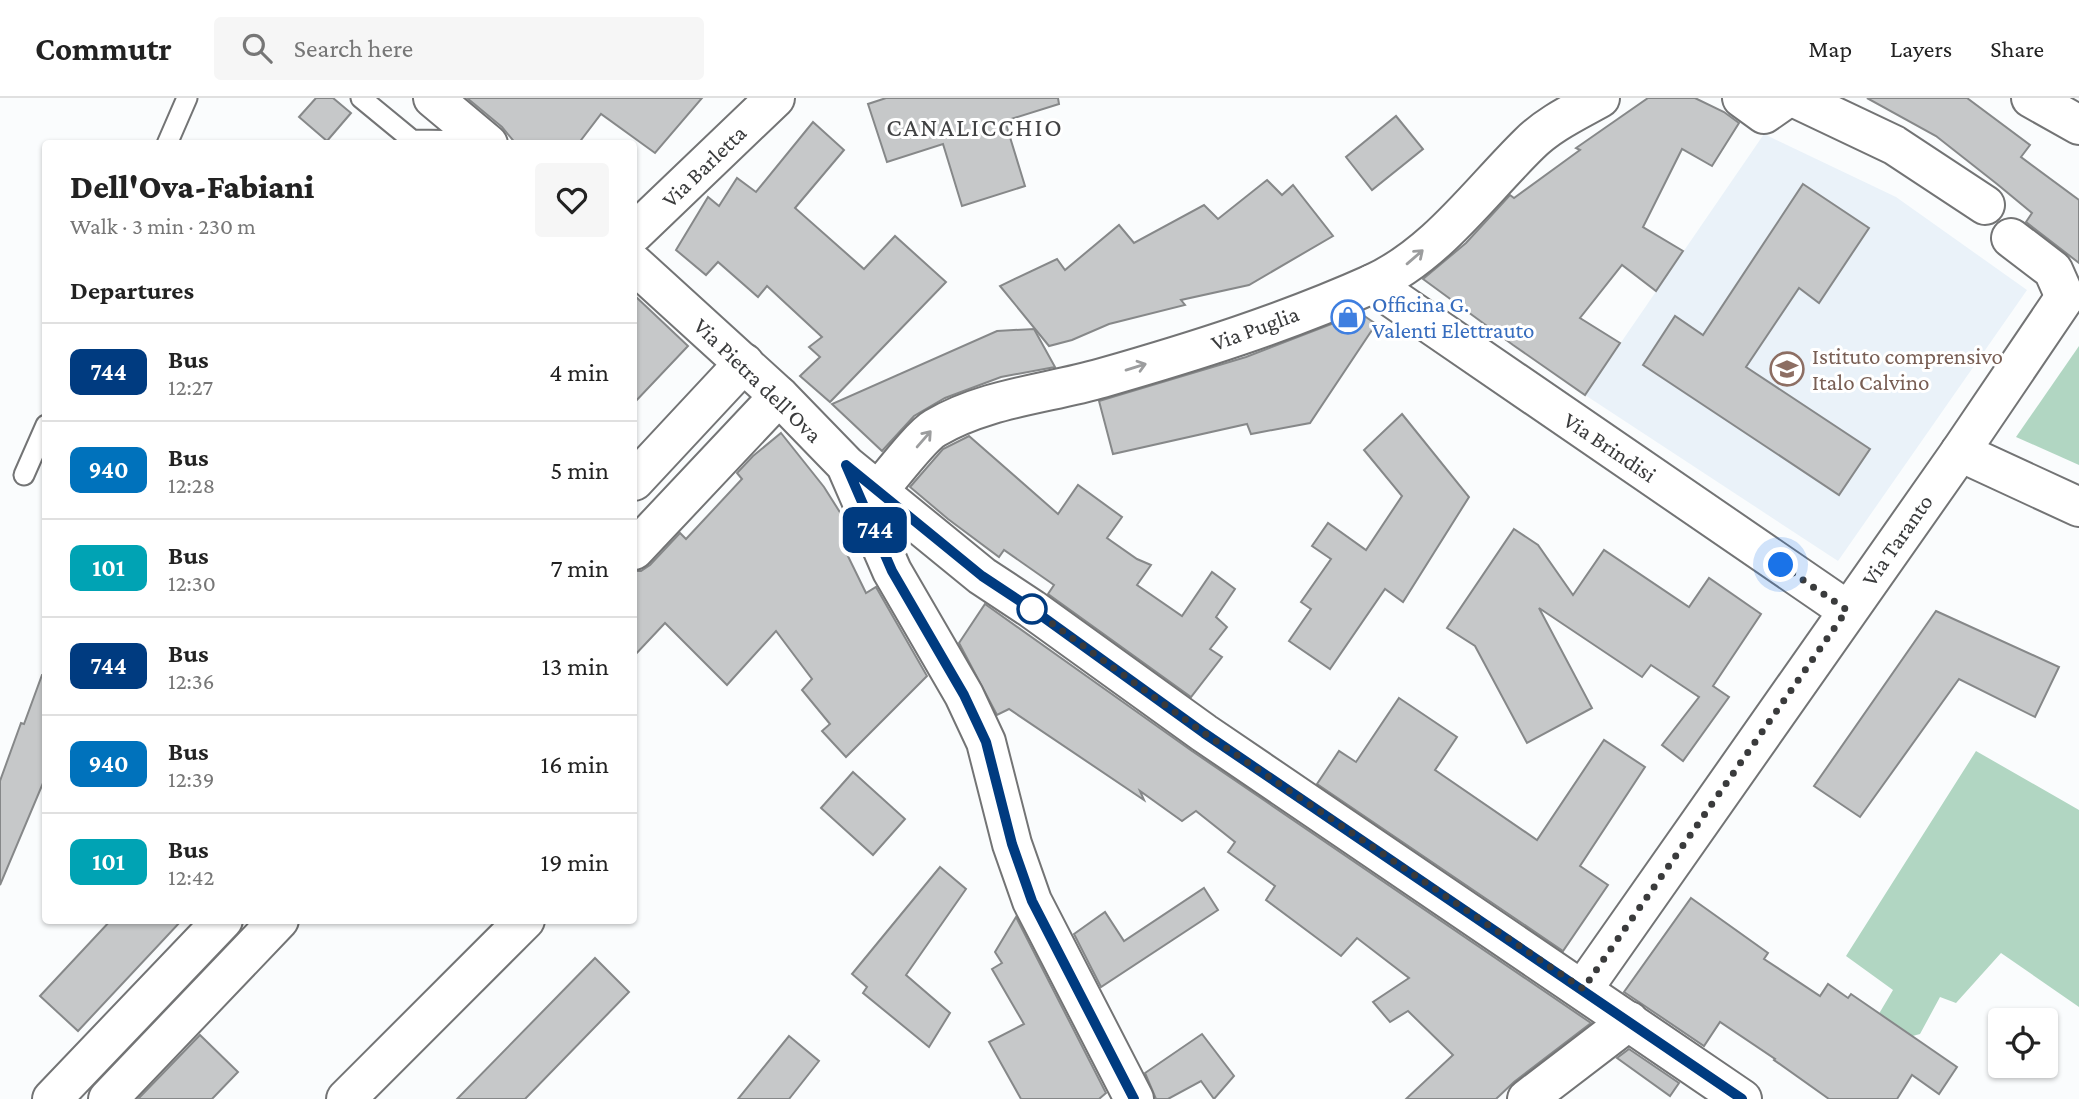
<!DOCTYPE html>
<html lang="en">
<head>
<meta charset="utf-8">
<style>
	:root { --surface:#fff; --page:#f6f6f6; --text:#222; --muted:#767676; --line:#e0e0e0 }
	body { margin:0; font-family:"Crimson Pro",serif; background:var(--page); color:var(--text); height:100vh; display:flex; flex-direction:column; font-size:26px; white-space:nowrap }
	* { box-sizing:border-box; margin:0 }
	p { font-size:23px; color:var(--muted) }
	.icon { flex:none; width:38px; height:38px; fill:none; stroke:currentColor; stroke-width:2; stroke-linecap:round; stroke-linejoin:round }
	.map { position:relative; flex:1; overflow:hidden }
	.sheet { position:absolute; left:42px; top:42px; width:595px; height:784px; display:flex; flex-direction:column; background:var(--surface); border-radius:7px; box-shadow:0 2px 5px #0004 }
	.sheet>* { flex:none }
	.badge { padding:0 14px; border-radius:10px; font-size:24px; line-height:46px }
	.buttons { position:absolute; left:1988px; top:910px; display:grid; gap:14px }
	.buttons a { display:grid; place-items:center; width:70px; height:70px; border-radius:7px; background:var(--surface); box-shadow:0 2px 5px #0004; font-size:35px }
	.you { position:absolute; width:35px; height:35px; margin:-18px; border:5px solid #fff; border-radius:50%; background:#1a73e8; box-shadow:0 0 0 10px #1a73e833 }
	.map>.badge { position:absolute; translate:-50% -50%; box-shadow:0 0 0 4px #fff }
	h2 { padding:0 28px; font-size:26px; line-height:63px }
	.round { display:grid; place-items:center; flex:none; width:74px; height:74px; border-radius:7px; background:var(--page) }
	.headline { display:flex; align-items:center; justify-content:space-between; height:119px; padding:0 28px }
	h1 { font-size:33px; font-weight:800; line-height:52px }
	ul { padding:0; list-style:none }
	li { display:flex; align-items:center; gap:21px; height:98px; padding:0 28px; border-top:2px solid var(--line) }
	li div { flex:1 }
	li b { display:block; font-size:26px }
	li em { font-style:normal }
	li .badge { min-width:77px; font-weight:700; text-align:center }
	header { display:flex; align-items:center; gap:42px; box-sizing:border-box; height:98px; padding:0 35px; background:var(--surface); border-bottom:2px solid var(--line) }
	header strong { font-size:33px }
	nav { display:flex; gap:38px; margin-inline-start:auto; font-size:24px }
	.search { width:490px; height:63px; background:var(--page); display:flex; align-items:center; gap:18px; box-sizing:border-box; padding:0 24px; border-radius:7px; color:var(--muted); font-size:26px }
	.map>svg:first-child { display:block }
	.built { fill:#eaf2f9 }
	.green { fill:#b1d6c2 }
	.building { fill:#c6c8c9; stroke:#868889; stroke-width:2 }
	.lines { fill:none; stroke-linecap:round; stroke-linejoin:round }
	.lane-casing { stroke:#737475; stroke-width:23 }
	.street-casing { stroke:#737475; stroke-width:42 }
	.secondary-casing { stroke:#737475; stroke-width:42 }
	.lane { stroke:#fff; stroke-width:19 }
	.street { stroke:#fff; stroke-width:38 }
	.secondary { stroke:#fff; stroke-width:38 }
	.oneway { stroke:#9c9d9e }
	.line-casing { stroke:#fff; stroke-width:16 }
	.line { stroke:#003b80; stroke-width:10 }
	.walk { stroke:#3a3b3c; stroke-width:7; stroke-dasharray:0 12.6 }
	.stop-dot { fill:#fff; stroke:#003b80; stroke-width:3.5 }
	.labels { text-anchor:middle; stroke-width:6; stroke-linejoin:round; paint-order:stroke }
	.street-label { font-size:23px; fill:#3a3b3c; stroke:#fff }
	.shop-label { font-size:23px; fill:#366cbe; stroke:#fff; text-anchor:start }
	.education-label { font-size:23px; fill:#785e54; stroke:#fff; text-anchor:start }
	.quarter-label { font-size:26px; letter-spacing:2px; fill:#404142; stroke:#fff }
</style>
</head>
<body>
<header>
<strong>Commutr</strong>
<div class="search"><svg class="icon" aria-label="search" viewBox="0 0 24 24"><circle cx="10" cy="10" r="6"/><path d="M15 15l6 6"/></svg>Search here</div>
<nav><a>Map</a><a>Layers</a><a>Share</a></nav>
</header>
<div class="map">
<svg width="2079" height="1001" viewBox="0 0 2079 1001">
	<rect width="100%" height="100%" fill="#fafcfd"/>
	<polygon class="built" points="1764,36 1896,99 2027,192 1838,463 1585,297"/>
	<g class="green">
		<polygon points="2079,248 2079,367 2016,339"/>
		<polygon points="1976,653 2079,712 2079,909 2001,855 1956,905 1940,899 1920,936 1857,953 1893,892 1846,858"/>
	</g>
	<g class="building">
		<polygon points="316,0 333,0 351,15 327,43 299,19"/>
		<polygon points="467,0 702,0 655,55 601,16 578,46 516,46 502,29"/>
		<polygon points="886,0 1058,0 1059,6 1005,23 1025,88 962,108 943,46 887,64 868,6"/>
		<polygon points="1648,0 1695,0 1724,14 1739,25 1712,68 1682,51 1643,129 1683,153 1656,193 1622,167 1580,220 1620,245 1585,297 1513,247 1423,181 1466,145 1510,97 1514,100 1580,52 1576,50"/>
		<polygon points="1867,0 1967,0 2030,47 2021,59 2079,102 2079,165 2026,124 2032,115 1997,86 1936,38"/>
		<polygon points="1396,18 1423,51 1372,92 1346,59"/>
		<polygon points="813,24 844,52 795,110 864,171 895,138 946,184 830,304 800,278 820,259 809,249 822,239 767,188 758,199 718,164 706,177 676,152 708,99 719,108 737,80 756,94"/>
		<polygon points="1267,82 1282,97 1293,87 1333,138 1249,187 1181,202 1185,207 1109,226 1072,242 1049,248 1000,188 1057,161 1065,172 1119,127 1134,145 1204,107 1218,121"/>
		<polygon points="1803,86 1869,130 1819,205 1799,190 1746,269 1870,351 1839,397 1643,267 1675,218 1703,237"/>
		<polygon points="634,197 688,248 634,305"/>
		<polygon points="1360,215 1376,226 1310,325 1251,336 1247,326 1113,356 1099,303 1246,259"/>
		<polygon points="1034,231 1055,269 1001,279 945,300 914,318 882,353 832,306 997,233"/>
		<polygon points="1402,316 1469,399 1403,504 1385,491 1330,571 1289,543 1311,511 1301,504 1331,461 1312,448 1328,425 1366,452 1402,398 1364,352"/>
		<polygon points="781,335 824,389 848,427 854,439 843,448 866,495 876,489 927,578 846,659 822,633 830,626 802,592 812,581 776,533 727,587 665,525 634,558 634,473 641,473 650,467 680,435 686,441 742,381 737,375 753,358"/>
		<polygon points="969,338 1058,416 1078,387 1122,419 1107,440 1137,461 1151,467 1137,487 1182,518 1212,474 1235,491 1216,519 1227,529 1210,551 1222,559 1191,599 1048,496 1054,487 1004,452 999,459 948,421 910,389 943,351"/>
		<polygon points="1514,431 1538,447 1573,497 1604,452 1689,509 1709,480 1761,516 1713,588 1729,599 1683,663 1662,647 1699,599 1651,567 1642,579 1539,510 1592,610 1527,645 1475,548 1447,530"/>
		<polygon points="985,506 1192,653 1591,925 1514,984 1496,1001 1406,1001 1453,957 1408,913 1390,924 1373,904 1409,880 1357,840 1341,858 1266,802 1275,788 1228,754 1235,744 1196,713 1182,723 1140,693 1144,702 1009,611 997,617 959,545"/>
		<polygon points="1936,513 2059,569 2035,619 1959,581 1860,719 1814,688"/>
		<polygon points="42,577 46,577 46,678 0,787 0,683 21,625 24,626"/>
		<polygon points="1399,600 1457,639 1435,672 1537,742 1604,642 1645,669 1580,768 1608,787 1563,853 1317,686 1339,653 1356,664"/>
		<polygon points="853,674 905,721 873,757 821,710"/>
		<polygon points="940,769 966,791 906,877 950,915 929,949 863,895 867,889 852,876"/>
		<polygon points="1204,790 1218,812 1101,889 1074,836 1105,814 1124,843"/>
		<polygon points="1691,800 1768,855 1764,861 1820,898 1828,886 1848,900 1851,896 1957,969 1939,996 1912,977 1897,1001 1829,1001 1774,962 1775,961 1720,924 1704,948 1624,894"/>
		<polygon points="1016,819 1106,995 1099,1001 1021,1001 989,944 1024,926 992,871 1002,865 995,854"/>
		<polygon points="111,822 182,822 78,933 40,898"/>
		<polygon points="595,860 629,894 525,1001 457,1001"/>
		<polygon points="1202,936 1234,978 1214,1001 1201,983 1168,1001 1156,1001 1145,975"/>
		<polygon points="200,937 238,974 212,1001 138,1001"/>
		<polygon points="789,938 819,963 789,1001 738,1001"/>
		<polygon points="1629,951 1679,985 1670,998 1617,960"/>
	</g>
	<g class="lines">
		<defs>
			<g id="lane">
				<polyline points="361,0 412,42 478,43"/>
				<polyline points="167,46 187,0"/>
				<polyline points="24,377 46,327"/>
			</g>
			<g id="street">
				<polyline points="1742,0 1764,16 1787,0"/>
				<polyline points="1795,0 1894,47 1985,107"/>
				<polyline points="2031,0 2079,27"/>
				<polyline points="634,135 775,0"/>
				<polyline points="2011,140 2053,172 2065,199"/>
				<polyline points="1372,186 1847,512"/>
				<polyline points="1960,354 2079,409"/>
				<polyline points="634,383 744,265"/>
				<path d="M878 393C891 378 921 338 935 330 986 300 1046 296 1102 280 1193 254 1285 225 1372 186 1436 157 1480 94 1529 46 1549 26 1575 14 1600 0"/>
				<polyline points="634,452 779,298"/>
				<polyline points="1583,891 1960,354 2065,199"/>
				<polyline points="52,1001 223,822"/>
				<polyline points="108,1001 279,822"/>
				<polyline points="346,1001 525,822"/>
				<polyline points="1527,1001 1629,923"/>
			</g>
			<g id="secondary">
				<polyline points="433,0 488,46"/>
				<polyline points="634,166 779,298 846,367 982,478 1032,511 1204,635 1742,1001"/>
				<polyline points="848,372 892,473 964,597 986,644 1012,746 1032,803 1134,1001"/>
			</g>
		</defs>
		<use href="#lane" class="lane-casing"/>
		<use href="#street" class="street-casing"/>
		<use href="#secondary" class="secondary-casing"/>
		<use href="#lane" class="lane"/>
		<use href="#street" class="street"/>
		<use href="#secondary" class="secondary"/>
	</g>
	<defs><path id="oneway-shaft" d="M-6 0H5M1.5-3L5.5 0L1.5 3" fill="none" stroke-width="1.6" stroke-linecap="round" stroke-linejoin="round" transform="scale(1.75)"/></defs>
	<g class="oneway">
		<use href="#oneway-shaft" transform="translate(1415 159) rotate(-41)"/>
		<use href="#oneway-shaft" transform="translate(1136 269) rotate(-17)"/>
		<use href="#oneway-shaft" transform="translate(924 341) rotate(-49)"/>
	</g>
	<g class="lines">
		<defs>
			<polyline id="line" points="1134,1001 1032,803 1012,746 986,644 964,597 892,473 846,367 982,478 1032,511 1204,635 1742,1001"/>
		</defs>
		<use href="#line" class="line-casing"/>
		<use href="#line" class="line"/>
		<polyline class="walk" points="1032,511 1204,635 1583,891 1847,512 1781,467"/>
	</g>
	<defs>
		<symbol id="shop-ring" viewBox="-11 -11 22 22"><circle r="9.5" fill="#fff" stroke="#3f7fe0" stroke-width="1.5"/><path d="M-5-2.5h2.3a2.7 3.5 0 0 1 5.4 0H5L5.5 6h-11ZM-1.5-2.5h3a1.5 2.3 0 0 0-3 0Z" fill="#3f7fe0"/></symbol>
		<symbol id="school-ring" viewBox="-11 -11 22 22"><circle r="9.5" fill="#fff" stroke="#8d6e63" stroke-width="1.5"/><path d="M0-5L7-2L0 1L-7-2ZM-4 1L0 2.5L4 1V4Q0 6-4 4Z" fill="#8d6e63"/></symbol>
	</defs>
	<g fill-rule="evenodd">
		<use href="#shop-ring" x="1329" y="200" width="38" height="38"/>
		<use href="#school-ring" x="1768" y="252" width="38" height="38"/>
	</g>
	<circle class="stop-dot" cx="1032" cy="511" r="14"/>
	<g class="labels">
		<g class="street-label">
			<text transform="translate(704 68) rotate(-44)" y="8">Via Barletta</text>
			<text transform="translate(1255 230) rotate(-20)" y="8">Via Puglia</text>
			<text transform="translate(758 282) rotate(44)" y="8">Via Pietra dell'Ova</text>
			<text transform="translate(1610 349) rotate(34)" y="8">Via Brindisi</text>
			<text transform="translate(1897 442) rotate(-55)" y="8">Via Taranto</text>
		</g>
		<g class="shop-label">
			<text x="1372" y="214">Officina G.<tspan x="1372" dy="26">Valenti Elettrauto</tspan></text>
		</g>
		<g class="education-label">
			<text x="1812" y="266">Istituto comprensivo<tspan x="1812" dy="26">Italo Calvino</tspan></text>
		</g>
		<g class="quarter-label">
			<text x="975" y="38">CANALICCHIO</text>
		</g>
	</g>
</svg>
<div class="buttons">
<a><svg class="icon" aria-label="locate" viewBox="0 0 24 24"><circle cx="12" cy="12" r="6"/><path d="M12 2v4M12 18v4M2 12h4M18 12h4"/></svg></a>
</div>
<div class="you" style="left:1781px;top:467px"></div>
<b class="badge" style="left:875px;top:432px;background:#003b80;color:#fff">744</b>
<section class="sheet">
<div class="headline"><div><h1>Dell'Ova-Fabiani</h1><p>Walk · 3 min · 230 m</p></div><a class="round"><svg class="icon" aria-label="heart" viewBox="0 0 24 24"><path d="M12 20l-8-8c-3-5 5-10 8-4 3-6 11-1 8 4z"/></svg></a></div>
<h2>Departures</h2>
<ul>
<li><span class="badge" style="background:#003b80;color:#fff">744</span><div><b>Bus</b><p>12:27</p></div><em>4 min</em></li>
<li><span class="badge" style="background:#0072bc;color:#fff">940</span><div><b>Bus</b><p>12:28</p></div><em>5 min</em></li>
<li><span class="badge" style="background:#00a3b4;color:#fff">101</span><div><b>Bus</b><p>12:30</p></div><em>7 min</em></li>
<li><span class="badge" style="background:#003b80;color:#fff">744</span><div><b>Bus</b><p>12:36</p></div><em>13 min</em></li>
<li><span class="badge" style="background:#0072bc;color:#fff">940</span><div><b>Bus</b><p>12:39</p></div><em>16 min</em></li>
<li><span class="badge" style="background:#00a3b4;color:#fff">101</span><div><b>Bus</b><p>12:42</p></div><em>19 min</em></li>
</ul>
</section>
</div>
</body>
</html>
